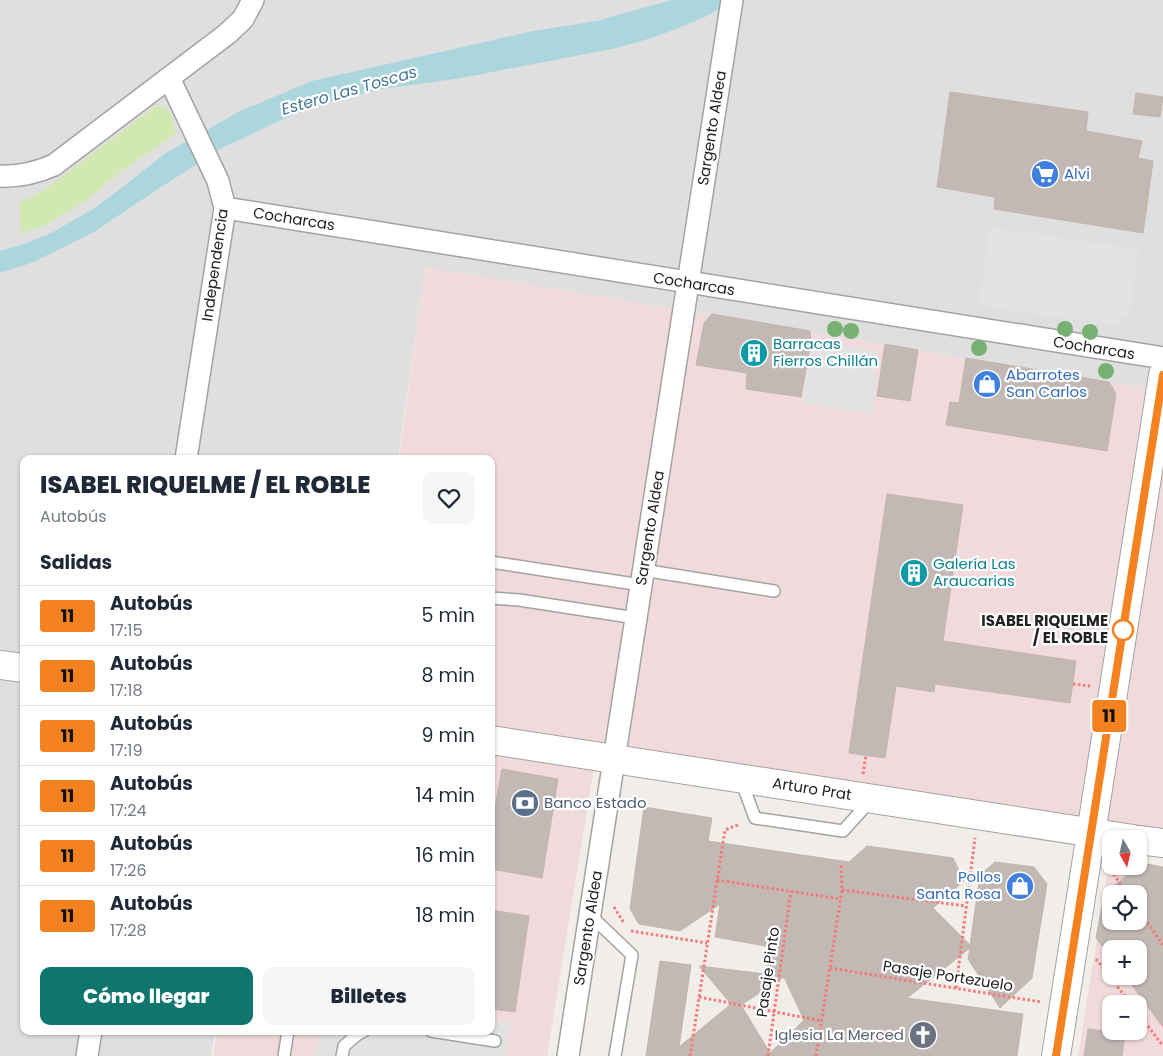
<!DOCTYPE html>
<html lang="es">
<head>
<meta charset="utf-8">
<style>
	:root { --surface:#fff; --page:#f6f6f7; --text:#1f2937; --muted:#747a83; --line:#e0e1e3; --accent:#0f766e }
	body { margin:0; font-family:Poppins,sans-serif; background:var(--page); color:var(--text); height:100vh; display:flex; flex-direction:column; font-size:19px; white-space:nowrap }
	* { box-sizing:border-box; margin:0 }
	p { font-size:16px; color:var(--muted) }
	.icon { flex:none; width:28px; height:28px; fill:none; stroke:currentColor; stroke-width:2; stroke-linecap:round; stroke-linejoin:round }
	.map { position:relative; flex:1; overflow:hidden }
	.side { position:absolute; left:20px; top:455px; width:475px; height:580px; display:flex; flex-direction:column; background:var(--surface); border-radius:10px; box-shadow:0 1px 4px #0004 }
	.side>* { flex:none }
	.badge { padding:0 10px; border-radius:4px; font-size:18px; line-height:32px }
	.needle { width:32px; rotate:172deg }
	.fabs { position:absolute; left:1102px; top:830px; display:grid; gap:10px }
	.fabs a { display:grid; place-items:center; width:45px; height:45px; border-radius:10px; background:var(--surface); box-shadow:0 1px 4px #0004; font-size:25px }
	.map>.badge { position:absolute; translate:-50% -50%; box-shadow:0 0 0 2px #fff }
	h2 { padding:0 20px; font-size:19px; line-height:45px }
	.round { display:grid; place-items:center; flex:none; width:52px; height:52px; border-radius:10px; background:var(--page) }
	.overview { display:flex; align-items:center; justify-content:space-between; height:85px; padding:0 20px }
	h1 { font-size:24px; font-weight:800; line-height:38px }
	.button { display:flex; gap:10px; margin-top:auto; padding:10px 20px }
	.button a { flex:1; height:58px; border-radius:10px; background:var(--accent); color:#fff; font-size:20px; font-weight:800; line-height:58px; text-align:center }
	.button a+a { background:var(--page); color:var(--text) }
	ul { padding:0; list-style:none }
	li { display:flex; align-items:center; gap:15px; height:60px; padding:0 20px; border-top:1px solid var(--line) }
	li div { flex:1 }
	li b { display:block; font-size:19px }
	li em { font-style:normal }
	li .badge { min-width:55px; font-weight:700; text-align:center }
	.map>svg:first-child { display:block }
	.residential { fill:#e0dfdf }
	.commercial { fill:#f1dadb; fill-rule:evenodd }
	.grass { fill:#d2e8b2 }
	.parking { fill:#e2e2e2 }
	.water { fill:#acd6dd }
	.building { fill:#c2b9b5; stroke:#c3b4ac; fill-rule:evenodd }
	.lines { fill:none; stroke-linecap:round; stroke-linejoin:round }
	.service-casing { stroke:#a3a3a3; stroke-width:14 }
	.minor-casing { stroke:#a3a3a3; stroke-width:24 }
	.tertiary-casing { stroke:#a3a3a3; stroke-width:30 }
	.path { stroke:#f47977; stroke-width:3; stroke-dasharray:2.5 2.5; stroke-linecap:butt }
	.service { stroke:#fff; stroke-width:11 }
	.minor { stroke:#fff; stroke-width:21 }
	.tertiary { stroke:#fff; stroke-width:28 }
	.tree { fill:#76b072 }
	.line-casing { stroke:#fff; stroke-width:11 }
	.line { stroke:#f58220; stroke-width:8 }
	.stop-dot { fill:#fff; stroke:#f58220; stroke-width:2.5 }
	.labels { text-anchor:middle; stroke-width:4.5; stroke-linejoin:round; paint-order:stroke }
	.street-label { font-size:15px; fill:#222; stroke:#fff }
	.shop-label { font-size:15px; fill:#366cbe; stroke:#fff; text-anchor:start }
	.culture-label { font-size:15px; fill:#0d838f; stroke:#fff; text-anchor:start }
	.stop-label { font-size:15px; font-weight:bold; fill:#222; stroke:#fff; text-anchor:end }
	.service-label { font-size:15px; fill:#4e5e75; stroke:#fff; text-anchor:start }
	.worship-label { font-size:15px; fill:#5b616d; stroke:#fff; text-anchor:end }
	.water-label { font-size:16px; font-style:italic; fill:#477696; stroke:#fff }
</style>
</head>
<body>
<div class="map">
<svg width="1163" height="1056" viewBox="0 0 1163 1056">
	<rect width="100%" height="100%" fill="#f1eee9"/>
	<g class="residential">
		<polygon points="0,0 1163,0 1163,390 1080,378 425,267 398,459 24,459 24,661 0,658"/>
		<polygon points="0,674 24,677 24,1031 215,1031 211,1056 0,1056"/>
	</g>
	<g class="commercial">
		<polygon points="425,267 1080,378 1163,390 1163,834 491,732 491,459 399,459"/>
		<polygon points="491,751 594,767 547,1056 213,1056 217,1031 491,1031"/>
		<path d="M1110 858 1111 866H1139V863L1163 867V1056H1078ZM1111 894H1139V921H1111ZM1111 949H1139V976H1111ZM1111 1004H1139V1031H1111Z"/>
	</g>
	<polygon class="grass" points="164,106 171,113 176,134 120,172 86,201 42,227 21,234 19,202 43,191 154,107"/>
	<g class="parking">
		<polygon points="990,227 1139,249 1130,313 1112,326 978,305"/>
		<polygon points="811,341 878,351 874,375 878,376 872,414 802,403"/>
		<polygon points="491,1020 511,1023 506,1056 316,1056 319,1031 491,1031"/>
	</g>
	<polygon class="water" points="671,0 736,0 703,18 658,36 617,48 461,78 382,89 322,103 279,121 222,148 155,191 94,232 31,263 0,273 0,251 27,243 55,231 98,206 166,153 240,111 312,81 533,31 597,21"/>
	<g class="building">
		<polygon points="950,92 1088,112 1086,131 1142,141 1138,158 1153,161 1143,233 994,209 995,197 937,187"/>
		<polygon points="1136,93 1163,97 1160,117 1133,114"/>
		<polygon points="712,314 810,331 811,341 801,397 746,389 747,373 696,365 704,323"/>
		<polygon points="885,344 918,350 910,401 877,396"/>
		<polygon points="966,358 1109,382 1116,394 1107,451 946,425 950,402 959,403"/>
		<polygon points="887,494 963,505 943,641 1076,661 1070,703 935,684 934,692 896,686 885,758 849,753"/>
		<polygon points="502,769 558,779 542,878 491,869 491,830"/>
		<path d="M644 807 712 818 708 841 849 862 867 846 953 858 964 881 933 908 970 945 980 875 995 862 1034 867 1047 884 1032 978 1000 1008 968 959 970 948 907 998 1023 1014 1017 1056H646L660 961 691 965 679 1047 731 1004 699 966 766 974 771 947 715 937 720 904 680 931 639 924 630 909ZM784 977 804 1020 770 1053 741 1005Z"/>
		<path d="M1141 863 1163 867V1027L1125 976H1139V949H1111V958L1096 938 1102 906 1112 887 1139 866ZM1111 894H1139V921H1111Z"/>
		<polygon points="491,910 529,916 515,1012 491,1009"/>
		<polygon points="1088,1029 1125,1033 1122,1056 1084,1056"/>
	</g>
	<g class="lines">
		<defs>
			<g id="service">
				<polyline points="491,562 641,585"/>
				<polyline points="643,570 774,591"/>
				<polyline points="491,598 519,600 636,618"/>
				<polyline points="741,780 755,818 843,831 871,800"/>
				<polyline points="590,915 632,955 615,1056"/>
				<polyline points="431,1031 495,1041"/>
				<polyline points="284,1056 288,1031"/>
				<polyline points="342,1056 344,1046 358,1034 364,1031"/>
			</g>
			<g id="minor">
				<polyline points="169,78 218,181 225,208 186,459"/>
				<path d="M0 176C20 177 36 173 54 165L227 34 243 19 253 0"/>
				<polyline points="225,208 1163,358"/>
				<polyline points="87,1056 91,1031"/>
				<polyline points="568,1056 732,0"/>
			</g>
			<g id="tertiary">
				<polyline points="0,665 24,668"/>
				<polyline points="491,740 1133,839"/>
				<polyline points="1139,840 1163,843"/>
				<polyline points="1056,1056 1163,375"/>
			</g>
		</defs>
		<use href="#service" class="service-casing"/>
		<use href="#minor" class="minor-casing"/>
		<use href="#tertiary" class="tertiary-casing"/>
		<g class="path">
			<polyline points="1073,684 1090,686"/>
			<polyline points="863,774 866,755"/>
			<polyline points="1111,870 1127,894"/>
			<polyline points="717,880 841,899"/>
			<polyline points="842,890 966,906"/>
			<polyline points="614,907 624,923"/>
			<polyline points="1139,910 1163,945"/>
			<polyline points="631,931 707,943"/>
			<polyline points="1096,959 1131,1004"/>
			<polyline points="830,968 1041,1002"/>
			<polyline points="956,988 975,838"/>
			<polyline points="699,997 822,1021"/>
			<polyline points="1139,1014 1163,1046"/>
			<polyline points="690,1056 725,830 740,824"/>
			<polyline points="768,1056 791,891"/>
			<polyline points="816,1056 842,890 841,863"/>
		</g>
		<use href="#service" class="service"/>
		<use href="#minor" class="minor"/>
		<use href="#tertiary" class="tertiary"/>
	</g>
	<g class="tree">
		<circle cx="835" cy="329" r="8"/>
		<circle cx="1065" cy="329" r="8"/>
		<circle cx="851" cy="331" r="8"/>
		<circle cx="1090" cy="332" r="8"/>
		<circle cx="979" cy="348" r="8"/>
		<circle cx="1106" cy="371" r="8"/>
	</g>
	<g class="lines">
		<defs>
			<polyline id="line" points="1056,1056 1163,375"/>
		</defs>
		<use href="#line" class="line-casing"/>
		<use href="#line" class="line"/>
	</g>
	<defs>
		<symbol id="supermarket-disc" viewBox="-11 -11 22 22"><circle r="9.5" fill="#3f7fe0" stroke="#fff"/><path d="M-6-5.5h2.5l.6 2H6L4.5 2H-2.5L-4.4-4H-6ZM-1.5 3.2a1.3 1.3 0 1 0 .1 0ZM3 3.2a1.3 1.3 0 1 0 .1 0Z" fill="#fff"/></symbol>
		<symbol id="building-disc" viewBox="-11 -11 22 22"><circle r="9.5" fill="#0f9aa8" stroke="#fff"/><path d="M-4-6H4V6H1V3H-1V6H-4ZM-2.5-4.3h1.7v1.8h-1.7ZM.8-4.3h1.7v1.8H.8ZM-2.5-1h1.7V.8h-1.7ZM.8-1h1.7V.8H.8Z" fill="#fff"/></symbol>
		<symbol id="shop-disc" viewBox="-11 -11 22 22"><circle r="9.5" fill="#3f7fe0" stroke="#fff"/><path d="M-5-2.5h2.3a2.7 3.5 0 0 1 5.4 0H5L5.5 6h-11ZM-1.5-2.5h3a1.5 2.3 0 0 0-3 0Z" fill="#fff"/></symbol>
		<symbol id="bank-disc" viewBox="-11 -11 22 22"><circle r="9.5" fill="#5c6f8a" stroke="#fff"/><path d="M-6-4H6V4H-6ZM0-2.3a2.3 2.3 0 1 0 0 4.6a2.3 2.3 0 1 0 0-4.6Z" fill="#fff"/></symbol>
		<symbol id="church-disc" viewBox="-11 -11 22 22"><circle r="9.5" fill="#6b7280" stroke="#fff"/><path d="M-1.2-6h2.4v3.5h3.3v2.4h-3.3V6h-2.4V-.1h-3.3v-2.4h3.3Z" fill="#fff"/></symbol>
	</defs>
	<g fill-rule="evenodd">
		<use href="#supermarket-disc" x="1029" y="158" width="32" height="32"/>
		<use href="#building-disc" x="738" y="337" width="32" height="32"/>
		<use href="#shop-disc" x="971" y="368" width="32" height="32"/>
		<use href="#building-disc" x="898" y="557" width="32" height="32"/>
		<use href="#bank-disc" x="509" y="787" width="32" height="32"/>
		<use href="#shop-disc" x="1004" y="870" width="32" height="32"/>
		<use href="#church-disc" x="907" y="1019" width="32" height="32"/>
	</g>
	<circle class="stop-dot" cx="1123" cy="630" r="10"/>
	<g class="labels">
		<g class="street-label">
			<text transform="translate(712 128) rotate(-81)" y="5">Sargento Aldea</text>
			<text transform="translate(294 219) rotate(9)" y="5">Cocharcas</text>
			<text transform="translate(215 265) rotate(-82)" y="5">Independencia</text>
			<text transform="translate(694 284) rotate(9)" y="5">Cocharcas</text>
			<text transform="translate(1094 348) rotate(9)" y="5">Cocharcas</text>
			<text transform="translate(650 528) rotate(-81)" y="5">Sargento Aldea</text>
			<text transform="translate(812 789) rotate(9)" y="5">Arturo Prat</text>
			<text transform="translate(588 928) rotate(-81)" y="5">Sargento Aldea</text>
			<text transform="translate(768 972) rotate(-82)" y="5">Pasaje Pinto</text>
			<text transform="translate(948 976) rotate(9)" y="5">Pasaje Portezuelo</text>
		</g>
		<g class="shop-label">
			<text x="1064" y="179">Alvi</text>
			<text x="1006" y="380">Abarrotes<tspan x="1006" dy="17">San Carlos</tspan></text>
			<text x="1001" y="882" text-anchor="end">Pollos<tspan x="1001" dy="17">Santa Rosa</tspan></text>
		</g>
		<g class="culture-label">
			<text x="773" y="349">Barracas<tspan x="773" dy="17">Fierros Chillán</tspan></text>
			<text x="933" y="569">Galería Las<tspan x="933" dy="17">Araucarias</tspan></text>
		</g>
		<g class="stop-label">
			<text x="1108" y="626">ISABEL RIQUELME<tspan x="1108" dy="17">/ EL ROBLE</tspan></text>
		</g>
		<g class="service-label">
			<text x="544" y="808">Banco Estado</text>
		</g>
		<g class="worship-label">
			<text x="904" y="1040">Iglesia La Merced</text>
		</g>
		<g class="water-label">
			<text transform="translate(349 90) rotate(-16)" y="6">Estero Las Toscas</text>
		</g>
	</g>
</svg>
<div class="fabs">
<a><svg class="needle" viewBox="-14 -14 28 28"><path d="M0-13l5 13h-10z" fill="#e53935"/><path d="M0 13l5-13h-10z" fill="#747a83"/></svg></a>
<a><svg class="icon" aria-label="locate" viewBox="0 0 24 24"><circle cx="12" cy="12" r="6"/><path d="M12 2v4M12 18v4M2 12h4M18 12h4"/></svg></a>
<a>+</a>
<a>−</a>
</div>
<b class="badge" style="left:1109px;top:716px;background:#f58220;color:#111">11</b>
<section class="side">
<div class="overview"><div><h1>ISABEL RIQUELME / EL ROBLE</h1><p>Autobús</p></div><a class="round"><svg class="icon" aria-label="heart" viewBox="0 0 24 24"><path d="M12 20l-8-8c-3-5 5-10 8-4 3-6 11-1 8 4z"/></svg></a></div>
<h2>Salidas</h2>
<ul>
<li><span class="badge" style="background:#f58220;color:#111">11</span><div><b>Autobús</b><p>17:15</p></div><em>5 min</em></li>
<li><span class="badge" style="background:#f58220;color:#111">11</span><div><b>Autobús</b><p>17:18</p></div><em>8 min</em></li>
<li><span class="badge" style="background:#f58220;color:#111">11</span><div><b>Autobús</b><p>17:19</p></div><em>9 min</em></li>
<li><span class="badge" style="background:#f58220;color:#111">11</span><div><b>Autobús</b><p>17:24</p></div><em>14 min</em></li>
<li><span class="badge" style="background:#f58220;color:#111">11</span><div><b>Autobús</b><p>17:26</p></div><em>16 min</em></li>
<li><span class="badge" style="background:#f58220;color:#111">11</span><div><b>Autobús</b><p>17:28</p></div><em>18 min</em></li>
</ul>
<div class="button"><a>Cómo llegar</a><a>Billetes</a></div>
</section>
</div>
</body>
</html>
